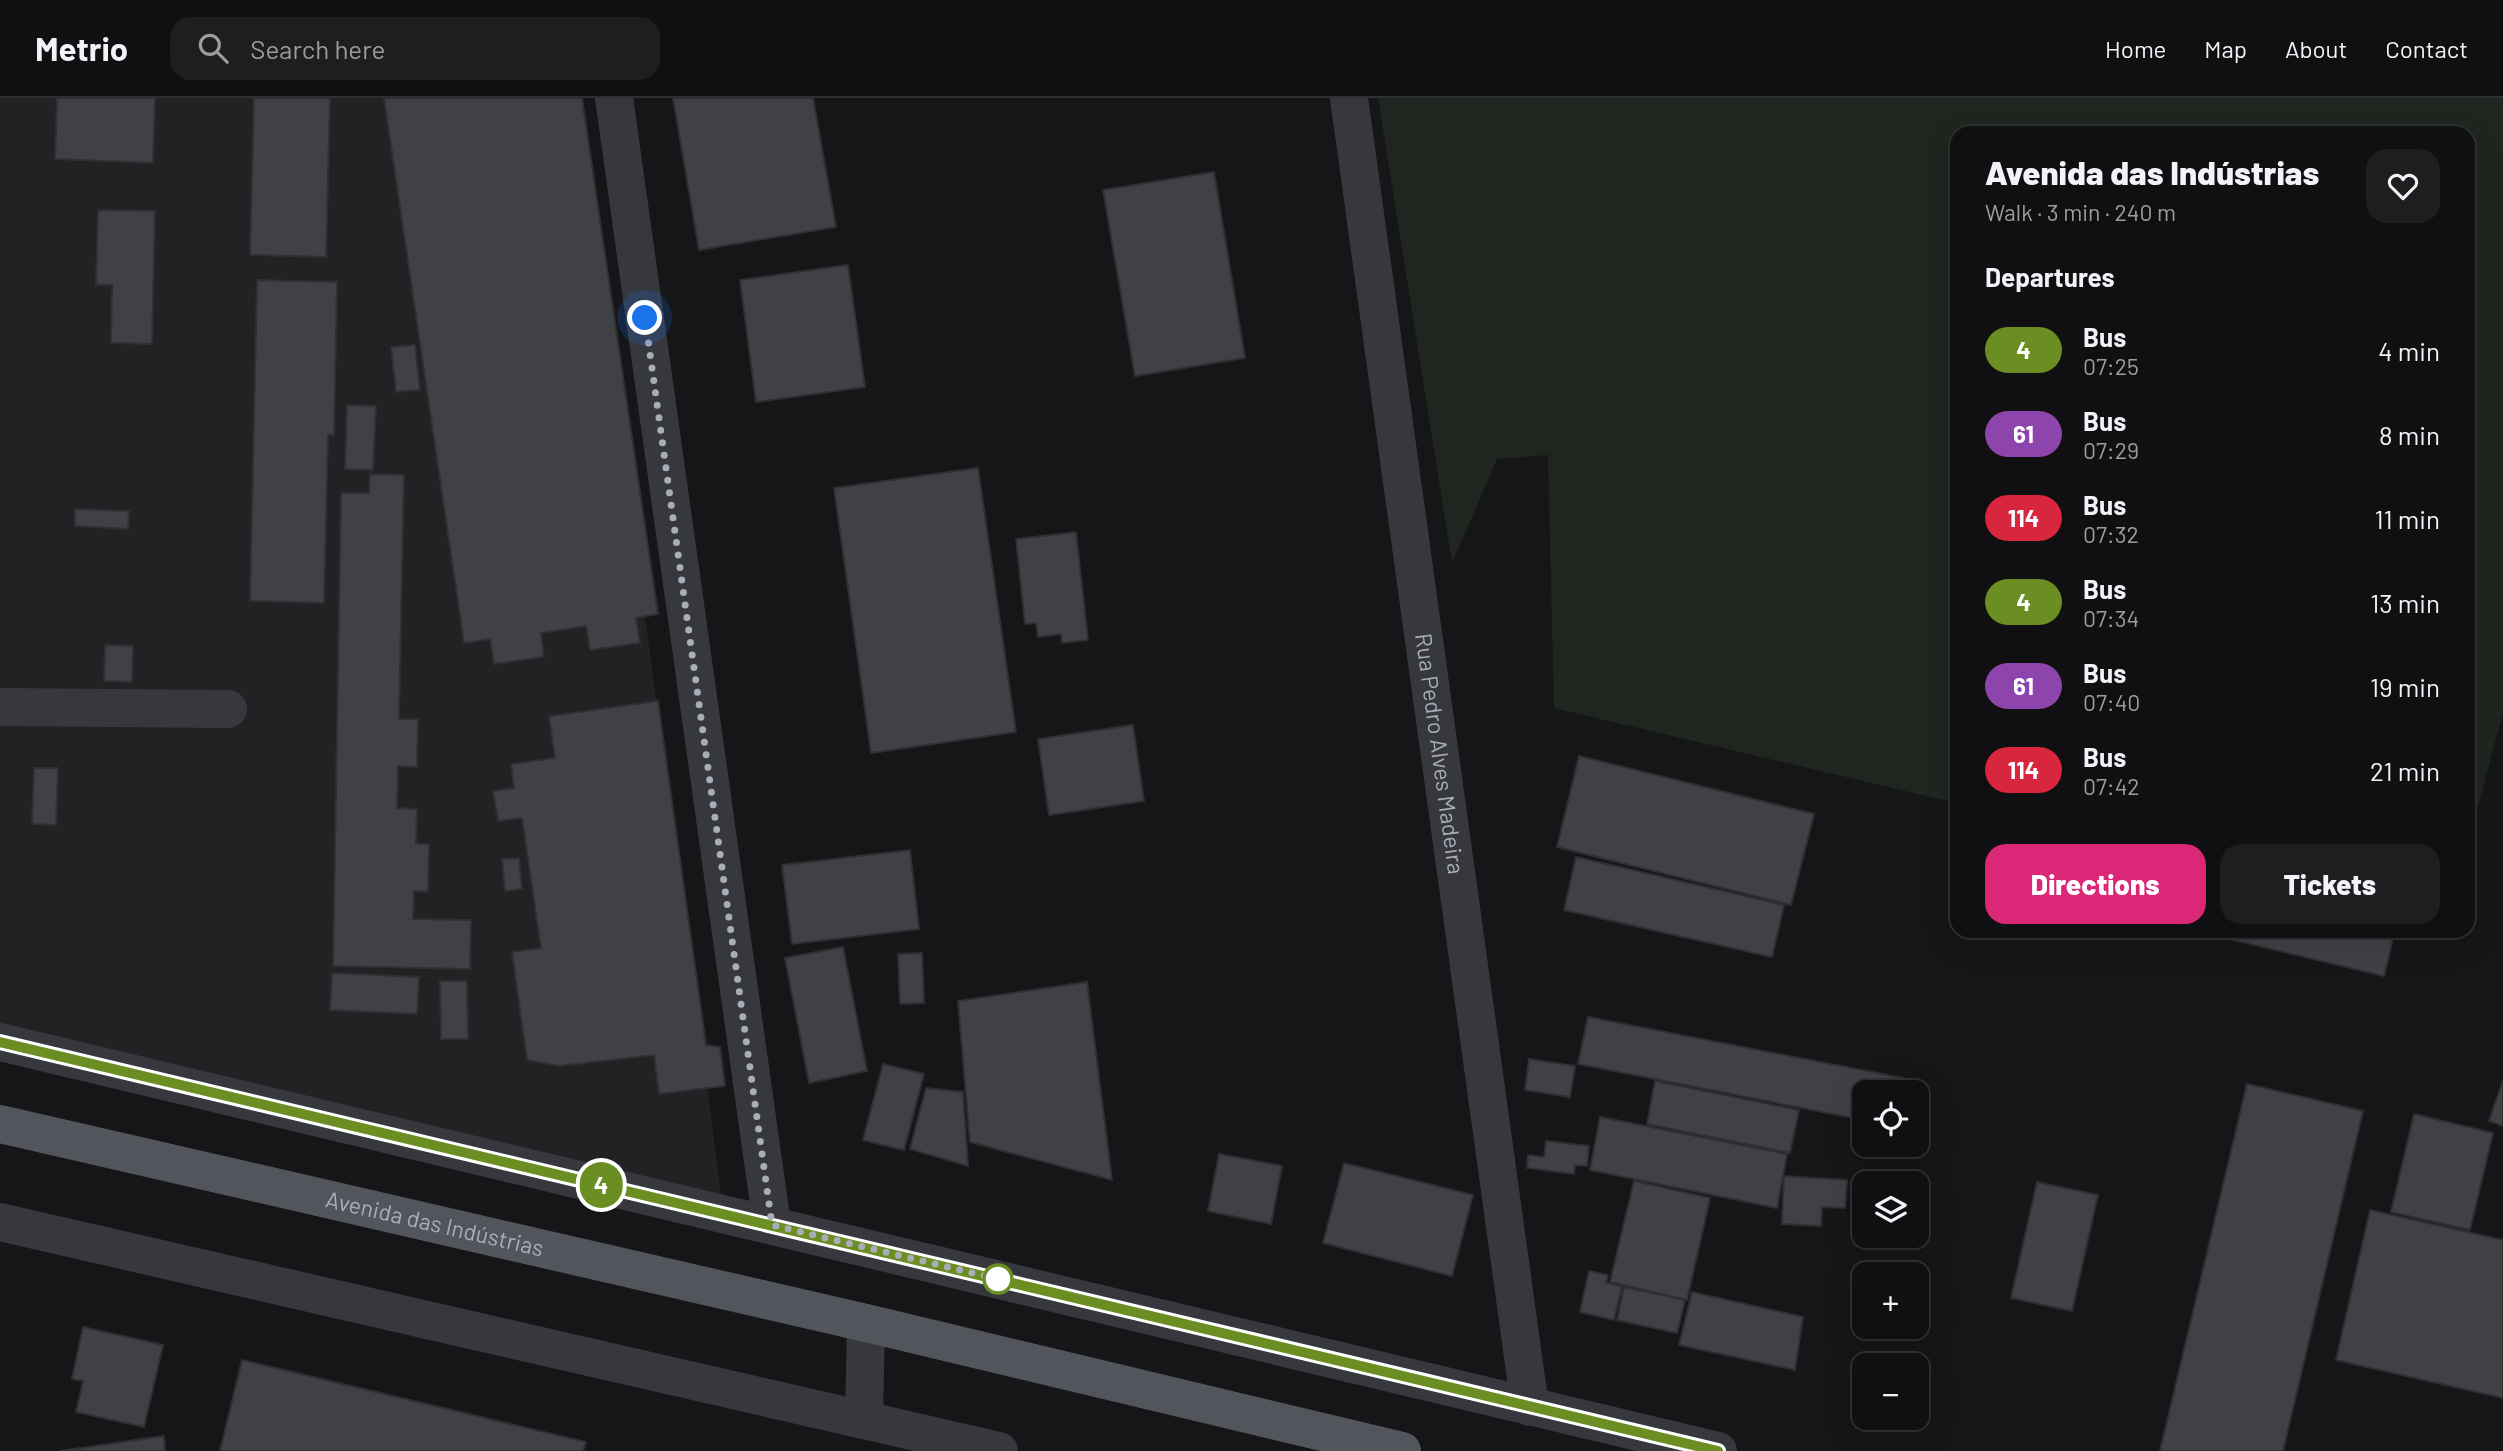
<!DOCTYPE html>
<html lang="en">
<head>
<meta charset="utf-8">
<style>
	:root { --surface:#101012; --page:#1e1e20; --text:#f1f3f6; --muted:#9c9d9f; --line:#303032; --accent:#db2777 }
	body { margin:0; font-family:Barlow,sans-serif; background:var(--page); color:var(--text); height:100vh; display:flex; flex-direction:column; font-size:26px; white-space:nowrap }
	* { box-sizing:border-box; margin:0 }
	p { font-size:23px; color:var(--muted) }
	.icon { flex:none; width:38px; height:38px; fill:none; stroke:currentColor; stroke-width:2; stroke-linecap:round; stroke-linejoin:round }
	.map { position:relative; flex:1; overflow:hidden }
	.panel { position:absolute; left:1950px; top:28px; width:525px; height:812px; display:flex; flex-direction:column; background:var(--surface); border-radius:21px; box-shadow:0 7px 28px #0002,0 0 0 2px var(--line) }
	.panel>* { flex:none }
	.badge { padding:0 14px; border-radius:23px; font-size:24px; line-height:46px }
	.fabs { position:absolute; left:1852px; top:982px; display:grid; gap:14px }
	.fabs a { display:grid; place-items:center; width:77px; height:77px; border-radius:14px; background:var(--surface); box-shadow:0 7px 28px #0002,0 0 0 2px var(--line); font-size:35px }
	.you { position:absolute; width:35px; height:35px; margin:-18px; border:5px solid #fff; border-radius:50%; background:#1a73e8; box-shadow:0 0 0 10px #1a73e833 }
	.map>.badge { position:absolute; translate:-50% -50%; box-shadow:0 0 0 4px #fff }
	h2 { padding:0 35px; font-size:26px; line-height:63px }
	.round { display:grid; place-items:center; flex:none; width:74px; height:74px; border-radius:21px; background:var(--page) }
	.summary { display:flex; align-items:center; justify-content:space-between; height:119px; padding:0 35px }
	h1 { font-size:33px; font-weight:800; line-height:52px }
	.primary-button { display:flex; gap:14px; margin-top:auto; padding:14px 35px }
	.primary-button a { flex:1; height:80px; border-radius:21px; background:var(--accent); color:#fff; font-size:28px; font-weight:800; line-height:80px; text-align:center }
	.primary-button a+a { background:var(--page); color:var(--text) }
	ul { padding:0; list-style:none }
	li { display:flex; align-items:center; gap:21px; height:84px; padding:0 35px }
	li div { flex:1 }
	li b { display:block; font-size:26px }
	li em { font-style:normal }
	li .badge { min-width:77px; font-weight:700; text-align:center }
	header { display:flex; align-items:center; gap:42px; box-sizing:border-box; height:98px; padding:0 35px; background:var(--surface); border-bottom:2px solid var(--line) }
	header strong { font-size:33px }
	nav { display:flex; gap:38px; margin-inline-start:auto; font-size:24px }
	.search { width:490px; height:63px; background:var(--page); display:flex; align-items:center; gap:18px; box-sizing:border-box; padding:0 24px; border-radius:21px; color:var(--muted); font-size:26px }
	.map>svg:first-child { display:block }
	.built { fill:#222225 }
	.green { fill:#1e261f }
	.building { fill:#404145; stroke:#303034; stroke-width:2 }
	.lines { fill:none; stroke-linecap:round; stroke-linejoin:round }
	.minor { stroke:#37383d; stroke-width:38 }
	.major { stroke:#53555c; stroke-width:38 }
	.line-casing { stroke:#fff; stroke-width:16 }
	.line { stroke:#6b8e23; stroke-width:10 }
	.walk { stroke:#a8adb8; stroke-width:7; stroke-dasharray:0 12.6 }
	.stop-dot { fill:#fff; stroke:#6b8e23; stroke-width:3.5 }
	.labels { text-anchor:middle; stroke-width:7; stroke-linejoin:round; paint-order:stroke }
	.street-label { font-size:23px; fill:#a8adb8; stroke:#111113 }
</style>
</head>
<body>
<header>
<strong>Metrio</strong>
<div class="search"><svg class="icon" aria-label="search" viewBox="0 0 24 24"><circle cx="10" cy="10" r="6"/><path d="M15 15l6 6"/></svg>Search here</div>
<nav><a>Home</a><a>Map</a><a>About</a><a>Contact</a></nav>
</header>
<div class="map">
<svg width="2503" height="1353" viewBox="0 0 2503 1353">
	<rect width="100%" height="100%" fill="#161618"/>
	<polygon class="built" points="0,0 577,0 725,1126 0,957"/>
	<polygon class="green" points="1378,0 2503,0 2503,614 2468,747 2468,35 1956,35 1956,705 1554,610 1548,357 1497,361 1452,465"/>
	<g class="building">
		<polygon points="57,0 155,0 153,65 55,61"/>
		<polygon points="254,0 330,0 326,159 250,157"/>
		<polygon points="384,0 582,0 658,516 636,520 640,545 590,552 586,528 541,535 544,559 494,566 490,541 464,545"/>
		<polygon points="673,0 813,0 836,129 699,152"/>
		<polygon points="1214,74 1245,260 1135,278 1103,92"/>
		<polygon points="98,112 155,113 152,246 111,245 112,187 96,187"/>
		<polygon points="848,167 865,289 756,304 740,182"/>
		<polygon points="257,182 337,184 334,337 328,337 324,505 250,503"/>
		<polygon points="415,247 420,292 396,294 391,249"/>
		<polygon points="347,307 376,308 373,372 345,371"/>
		<polygon points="978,370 1016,634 871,655 834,390"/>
		<polygon points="370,376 404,377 399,621 418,621 417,669 398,668 397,710 417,711 416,746 429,746 428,794 414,793 413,821 471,822 470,871 333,868 341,395 369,395"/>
		<polygon points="75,411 129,413 128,431 75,428"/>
		<polygon points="1076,434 1088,542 1062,545 1061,536 1038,539 1036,525 1025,526 1016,441"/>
		<polygon points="105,547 133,548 132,584 104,583"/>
		<polygon points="658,603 706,947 720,949 725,988 659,996 654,957 559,968 527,962 512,854 541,850 522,720 498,723 493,693 514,690 511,666 555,660 549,618"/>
		<polygon points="1133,627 1144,703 1049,717 1038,641"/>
		<polygon points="1579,658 1814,716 1791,807 1557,749"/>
		<polygon points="34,670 58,670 56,727 32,726"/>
		<polygon points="910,752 919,831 792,846 782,767"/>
		<polygon points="1576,759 1784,807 1772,859 1564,812"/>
		<polygon points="519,760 522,791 505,793 502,761"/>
		<polygon points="2219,833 2395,833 2384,878 2217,838"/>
		<polygon points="843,849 867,973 809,985 785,860"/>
		<polygon points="922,855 924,905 900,906 898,856"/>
		<polygon points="332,875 419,879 417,916 330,912"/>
		<polygon points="440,883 467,883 468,941 441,941"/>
		<polygon points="1087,884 1112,1082 970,1044 958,903"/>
		<polygon points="1588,919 1903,980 1900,994 1864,994 1864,1022 1578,966"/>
		<polygon points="1529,961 1575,968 1570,999 1525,992"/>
		<polygon points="883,966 924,976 904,1052 863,1042"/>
		<polygon points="2503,982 2503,1028 2489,1023"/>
		<polygon points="1655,983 1799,1012 1790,1055 1647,1026"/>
		<polygon points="2247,986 2363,1013 2283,1353 2160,1353"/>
		<polygon points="926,990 963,994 968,1068 910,1051"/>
		<polygon points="2414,1016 2493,1035 2470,1132 2391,1114"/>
		<polygon points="1600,1019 1787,1056 1777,1110 1590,1072"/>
		<polygon points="1546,1043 1589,1048 1587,1068 1575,1067 1574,1076 1527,1070 1528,1057 1544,1059"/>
		<polygon points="1219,1056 1282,1068 1271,1126 1208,1113"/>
		<polygon points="1344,1065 1473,1097 1452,1178 1323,1145"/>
		<polygon points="1784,1078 1847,1082 1845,1110 1822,1109 1821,1128 1782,1126"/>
		<polygon points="1634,1083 1710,1100 1687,1202 1610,1184"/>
		<polygon points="2037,1084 2098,1097 2072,1213 2011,1200"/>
		<polygon points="2370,1112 2503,1142 2503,1300 2336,1262"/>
		<polygon points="1589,1173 1608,1177 1606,1185 1622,1188 1614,1222 1580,1214"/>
		<polygon points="1624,1189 1685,1202 1677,1235 1617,1222"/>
		<polygon points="1692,1194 1803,1219 1795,1272 1679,1247"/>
		<polygon points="83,1229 163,1247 144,1329 76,1314 83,1283 72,1281"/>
		<polygon points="242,1262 586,1344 583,1353 220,1353"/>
		<polygon points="164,1338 165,1353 60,1353"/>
	</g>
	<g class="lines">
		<g class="minor">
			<polyline points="614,0 772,1127"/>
			<path id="s1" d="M1349 0 1530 1309"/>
			<polyline points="0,609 228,611"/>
			<polyline points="0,944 1718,1353"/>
			<polyline points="0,1124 999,1353"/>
			<polyline points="864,1322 866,1225"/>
		</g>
		<path class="major" id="s2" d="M0 1026 866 1225 1402 1353"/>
	</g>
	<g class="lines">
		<defs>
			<polyline id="line" points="0,944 1718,1353"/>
		</defs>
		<use href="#line" class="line-casing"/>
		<use href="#line" class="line"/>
		<polyline class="walk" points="645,220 772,1127 998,1181"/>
	</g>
	<circle class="stop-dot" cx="998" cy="1181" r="14"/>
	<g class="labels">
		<g class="street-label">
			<text dy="8" stroke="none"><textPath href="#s1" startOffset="662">Rua Pedro Alves Madeira</textPath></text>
			<text dy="8" stroke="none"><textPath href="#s2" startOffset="446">Avenida das Indústrias</textPath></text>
		</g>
	</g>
</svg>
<div class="fabs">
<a><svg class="icon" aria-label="locate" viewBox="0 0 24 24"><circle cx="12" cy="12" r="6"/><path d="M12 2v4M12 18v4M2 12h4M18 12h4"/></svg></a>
<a><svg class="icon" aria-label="layers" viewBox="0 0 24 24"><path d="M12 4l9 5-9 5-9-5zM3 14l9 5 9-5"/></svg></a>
<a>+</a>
<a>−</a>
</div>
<div class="you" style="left:645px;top:220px"></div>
<b class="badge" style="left:601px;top:1087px;background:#6b8e23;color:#fff">4</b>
<section class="panel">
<div class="summary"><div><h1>Avenida das Indústrias</h1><p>Walk · 3 min · 240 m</p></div><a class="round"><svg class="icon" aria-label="heart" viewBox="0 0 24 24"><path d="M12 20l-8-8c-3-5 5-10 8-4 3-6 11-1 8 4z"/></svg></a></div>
<h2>Departures</h2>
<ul>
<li><span class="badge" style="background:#6b8e23;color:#fff">4</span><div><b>Bus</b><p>07:25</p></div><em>4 min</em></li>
<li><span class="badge" style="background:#8e44ad;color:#fff">61</span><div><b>Bus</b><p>07:29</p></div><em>8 min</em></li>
<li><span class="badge" style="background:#d7263d;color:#fff">114</span><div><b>Bus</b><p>07:32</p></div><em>11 min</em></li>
<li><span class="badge" style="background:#6b8e23;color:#fff">4</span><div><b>Bus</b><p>07:34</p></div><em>13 min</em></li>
<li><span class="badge" style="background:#8e44ad;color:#fff">61</span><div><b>Bus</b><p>07:40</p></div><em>19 min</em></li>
<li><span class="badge" style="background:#d7263d;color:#fff">114</span><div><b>Bus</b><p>07:42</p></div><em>21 min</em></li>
</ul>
<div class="primary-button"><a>Directions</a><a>Tickets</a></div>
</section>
</div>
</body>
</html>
